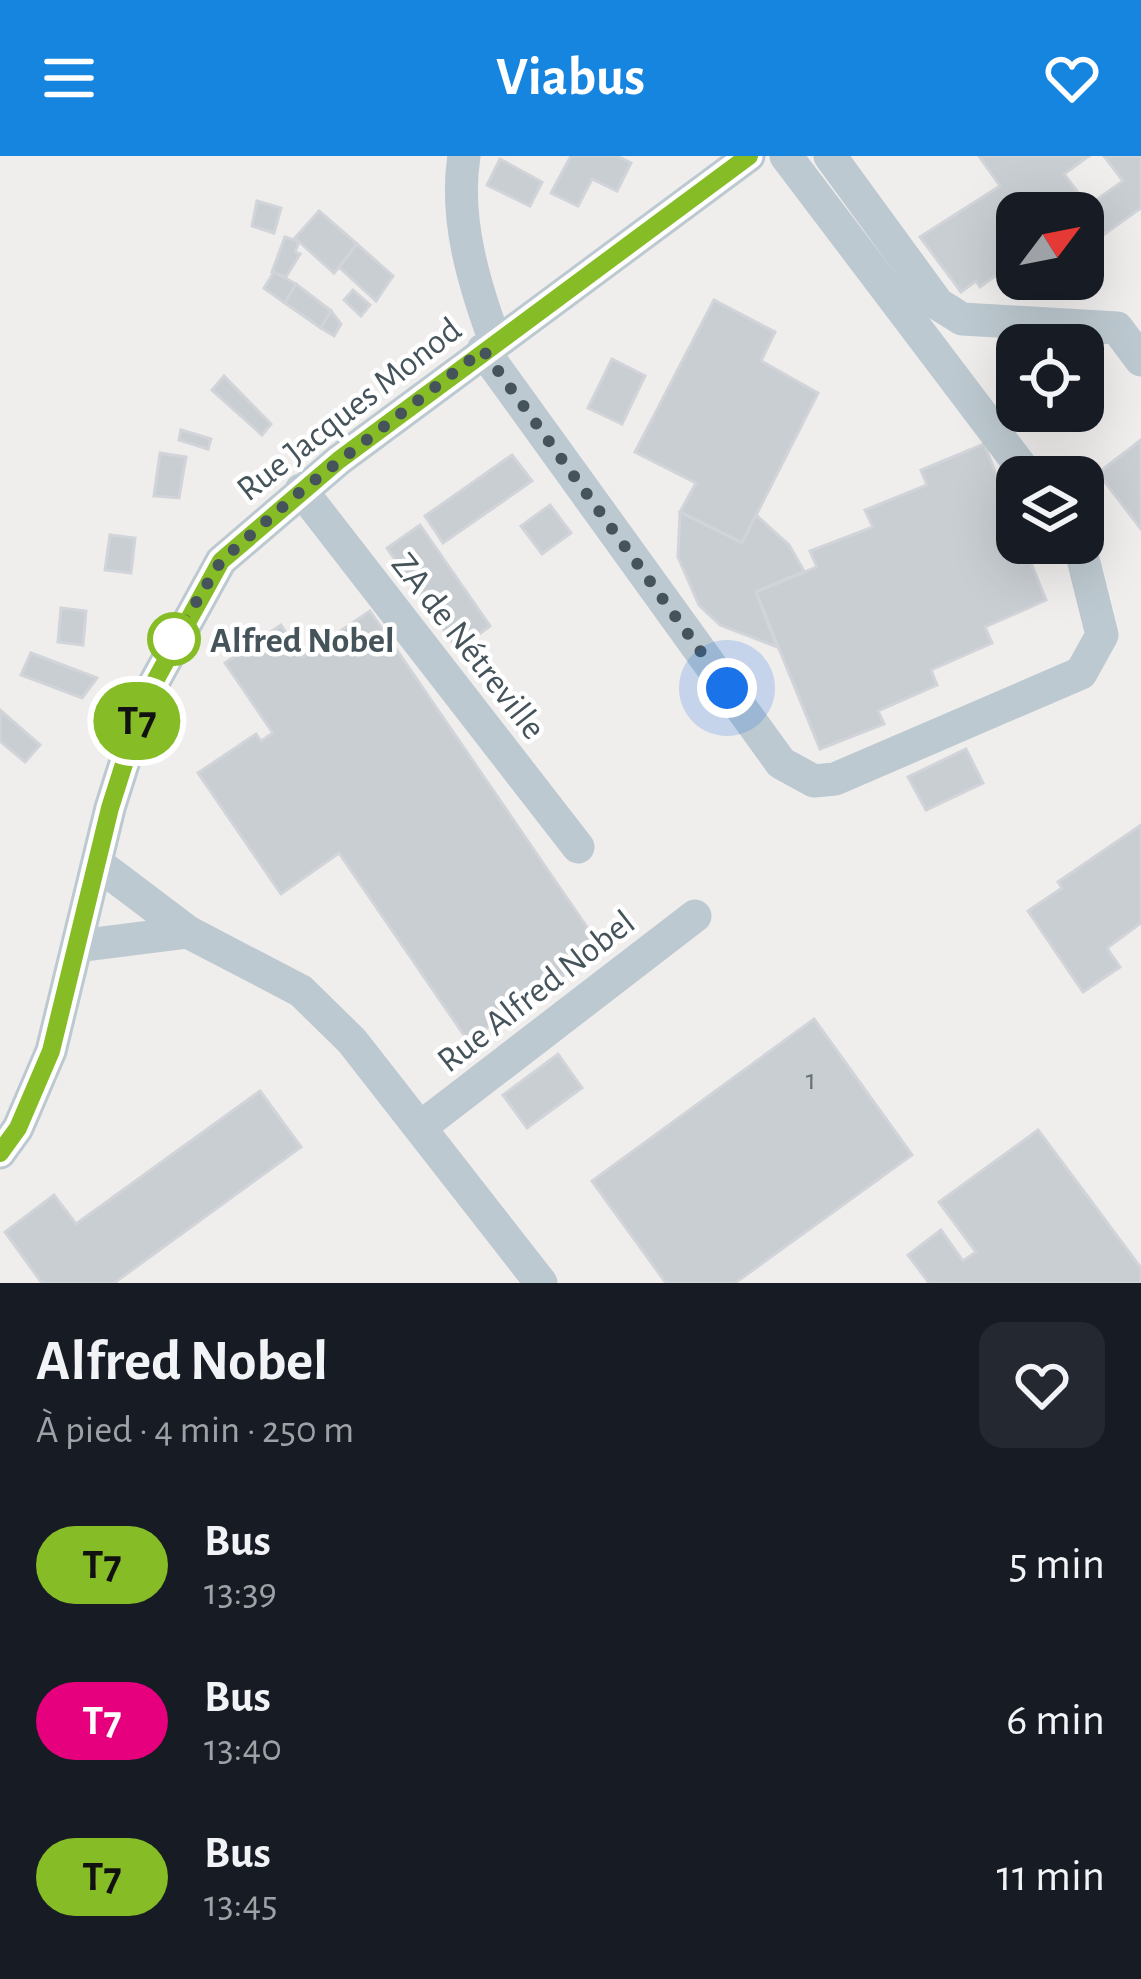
<!DOCTYPE html>
<html lang="fr">
<head>
<meta charset="utf-8">
<style>
	:root { --surface:#171b24; --page:#242831; --text:#f1f3f6; --muted:#9ea1a6; --accent:#1685e0 }
	body { margin:0; font-family:"Alegreya Sans",sans-serif; background:var(--page); color:var(--text); height:100vh; display:flex; flex-direction:column; font-size:45px; white-space:nowrap }
	* { box-sizing:border-box; margin:0 }
	p { font-size:39px; color:var(--muted) }
	.icon { flex:none; width:66px; height:66px; fill:none; stroke:currentColor; stroke-width:2; stroke-linecap:round; stroke-linejoin:round }
	.map { position:relative; height:1127px; overflow:hidden }
	.details { display:flex; flex-direction:column; background:var(--surface); flex:1 }
	.details>* { flex:none }
	.badge { padding:0 24px; border-radius:39px; font-size:42px; line-height:78px }
	.needle { width:78px; rotate:58deg }
	.tools { position:absolute; left:996px; top:36px; display:grid; gap:24px }
	.tools a { display:grid; place-items:center; width:108px; height:108px; border-radius:24px; background:var(--surface); box-shadow:0 12px 48px #0002; font-size:60px }
	.you { position:absolute; width:60px; height:60px; margin:-30px; border:9px solid #fff; border-radius:50%; background:#1a73e8; box-shadow:0 0 0 18px #1a73e833 }
	.map>.badge { position:absolute; translate:-50% -50%; box-shadow:0 0 0 6px #fff }
	.round { display:grid; place-items:center; flex:none; width:126px; height:126px; border-radius:24px; background:var(--page) }
	.head { display:flex; align-items:center; justify-content:space-between; height:204px; padding:0 36px }
	h1 { font-size:57px; font-weight:700; line-height:90px }
	ul { padding:0; list-style:none }
	li { display:flex; align-items:center; gap:36px; height:156px; padding:0 36px }
	li div { flex:1 }
	li b { display:block; font-size:45px }
	li em { font-style:normal }
	li .badge { min-width:132px; font-weight:700; text-align:center }
	header { display:flex; justify-content:space-between; align-items:center; height:156px; padding:0 36px; background:var(--accent); color:#fff; font-size:54px; font-weight:700 }
	.map>svg:first-child { display:block }
	.building { fill:#c9ced2; stroke:#d1d4d9; stroke-width:3 }
	.lines { fill:none; stroke-linecap:round; stroke-linejoin:round }
	.minor { stroke:#bdc9d0; stroke-width:33 }
	.line-casing { stroke:#fff; stroke-width:27 }
	.line { stroke:#86bc25; stroke-width:18 }
	.walk { stroke:#45535a; stroke-width:12; stroke-dasharray:0 21.6 }
	.stop-dot { fill:#fff; stroke:#86bc25; stroke-width:6 }
	.labels { text-anchor:middle; stroke-width:9; stroke-linejoin:round; paint-order:stroke }
	.number-label { font-size:30px; fill:#667278 }
	.street-label { font-size:36px; fill:#45535a; stroke:#fff }
	.stop-label { font-size:36px; font-weight:bold; fill:#45535a; stroke:#fff; text-anchor:start }
</style>
</head>
<body>
<header><svg class="icon" aria-label="menu" viewBox="0 0 24 24"><path d="M4 6h16M4 12h16M4 18h16"/></svg>Viabus<svg class="icon" aria-label="heart" viewBox="0 0 24 24"><path d="M12 20l-8-8c-3-5 5-10 8-4 3-6 11-1 8 4z"/></svg></header>
<div class="map">
<svg width="1141" height="1127" viewBox="0 0 1141 1127">
	<rect width="100%" height="100%" fill="#f0eded"/>
	<g class="building">
		<polygon points="571,0 617,0 631,7 617,35 592,23 578,50 551,37"/>
		<polygon points="979,0 1089,0 1064,18 1088,50 1123,25 1104,0 1141,0 1141,52 1099,82 1091,72 1083,72 1083,57 1017,57 1012,108 980,131 976,125 961,136 920,81 1000,30"/>
		<polygon points="500,3 542,26 530,50 487,29"/>
		<polygon points="257,45 281,52 274,77 252,70"/>
		<polygon points="319,55 357,88 334,117 295,82"/>
		<polygon points="285,81 299,86 295,96 300,98 286,121 272,116"/>
		<polygon points="357,88 393,120 376,145 339,111"/>
		<polygon points="274,116 296,128 285,147 264,132"/>
		<polygon points="296,128 331,155 321,172 285,147"/>
		<polygon points="353,134 370,149 361,160 344,144"/>
		<polygon points="714,144 775,176 761,205 818,237 742,387 680,356 696,327 635,296"/>
		<polygon points="331,155 341,168 334,180 321,172"/>
		<polygon points="612,203 645,220 622,268 588,252"/>
		<polygon points="224,220 271,268 262,279 212,234"/>
		<polygon points="181,274 211,283 208,293 179,284"/>
		<polygon points="1141,284 1141,373 1098,317"/>
		<polygon points="984,288 1017,371 1017,387 1023,387 1046,444 985,471 992,487 931,514 937,529 878,555 884,568 820,593 756,436 817,411 810,395 873,371 865,354 927,329 921,314"/>
		<polygon points="160,297 186,301 179,342 154,340"/>
		<polygon points="512,299 532,325 443,387 425,360"/>
		<polygon points="550,349 571,377 542,398 521,370"/>
		<polygon points="680,356 742,387 756,359 789,389 804,415 756,436 777,491 720,469 699,449 678,401"/>
		<polygon points="420,369 490,470 458,494 387,392"/>
		<polygon points="110,379 135,382 131,417 105,414"/>
		<polygon points="61,452 86,455 83,489 58,486"/>
		<polygon points="370,455 602,793 468,885 339,697 281,738 198,617 256,578 261,585 273,577 225,507 281,469 302,501"/>
		<polygon points="31,497 97,522 82,542 21,519"/>
		<polygon points="0,554 40,589 25,606 0,585"/>
		<polygon points="966,593 983,627 926,654 908,621"/>
		<polygon points="1141,669 1141,767 1107,792 1120,811 1083,836 1028,755 1062,732 1058,726"/>
		<polygon points="814,863 912,999 735,1127 666,1127 592,1025"/>
		<polygon points="558,898 582,932 527,972 503,939"/>
		<polygon points="260,935 301,991 114,1127 42,1127 5,1076 54,1039 76,1068"/>
		<polygon points="1038,974 1141,1112 1141,1127 929,1127 908,1099 941,1074 963,1105 976,1096 939,1046"/>
	</g>
	<g class="lines">
		<g class="minor">
			<path d="M464 0C454 62 474 128 495 185"/>
			<polyline points="786,0 1029,321"/>
			<polyline points="830,0 938,148 962,163 1117,172 1141,204"/>
			<polyline points="483,194 781,607 814,625 835,623 1081,517 1102,479 1079,387"/>
			<polyline points="301,334 578,691"/>
			<polyline points="98,708 188,776 301,835 352,885 541,1127"/>
			<polyline points="78,790 188,776"/>
			<polyline points="422,970 695,760"/>
			<polyline points="0,997 18,972 51,895 110,652 144,545 221,405 339,304 749,0"/>
		</g>
	</g>
	<g class="lines">
		<defs>
			<polyline id="line" points="0,997 18,972 51,895 110,652 144,545 221,405 339,304 749,0"/>
		</defs>
		<use href="#line" class="line-casing"/>
		<use href="#line" class="line"/>
		<polyline class="walk" points="174,483 221,405 302,334 483,194 727,532"/>
	</g>
	<circle class="stop-dot" cx="174" cy="483" r="24"/>
	<g class="labels">
		<g class="number-label">
			<text x="811" y="933">1</text>
		</g>
		<g class="street-label">
			<text transform="translate(348 252) rotate(-38)" y="13">Rue Jacques Monod</text>
			<text transform="translate(470 489) rotate(52)" y="13">ZA de Nétreville</text>
			<text transform="translate(535 834) rotate(-38)" y="13">Rue Alfred Nobel</text>
		</g>
		<g class="stop-label">
			<text x="210" y="496">Alfred Nobel</text>
		</g>
	</g>
</svg>
<div class="tools">
<a><svg class="needle" viewBox="-14 -14 28 28"><path d="M0-13l5 13h-10z" fill="#e53935"/><path d="M0 13l5-13h-10z" fill="#9ea1a6"/></svg></a>
<a><svg class="icon" aria-label="locate" viewBox="0 0 24 24"><circle cx="12" cy="12" r="6"/><path d="M12 2v4M12 18v4M2 12h4M18 12h4"/></svg></a>
<a><svg class="icon" aria-label="layers" viewBox="0 0 24 24"><path d="M12 4l9 5-9 5-9-5zM3 14l9 5 9-5"/></svg></a>
</div>
<div class="you" style="left:727px;top:532px"></div>
<b class="badge" style="left:137px;top:565px;background:#86bc25;color:#111">T7</b>
</div>
<section class="details">
<div class="head"><div><h1>Alfred Nobel</h1><p>À pied · 4 min · 250 m</p></div><a class="round"><svg class="icon" aria-label="heart" viewBox="0 0 24 24"><path d="M12 20l-8-8c-3-5 5-10 8-4 3-6 11-1 8 4z"/></svg></a></div>
<ul>
<li><span class="badge" style="background:#86bc25;color:#111">T7</span><div><b>Bus</b><p>13:39</p></div><em>5 min</em></li>
<li><span class="badge" style="background:#e6007e;color:#fff">T7</span><div><b>Bus</b><p>13:40</p></div><em>6 min</em></li>
<li><span class="badge" style="background:#86bc25;color:#111">T7</span><div><b>Bus</b><p>13:45</p></div><em>11 min</em></li>
</ul>
</section>
</body>
</html>
